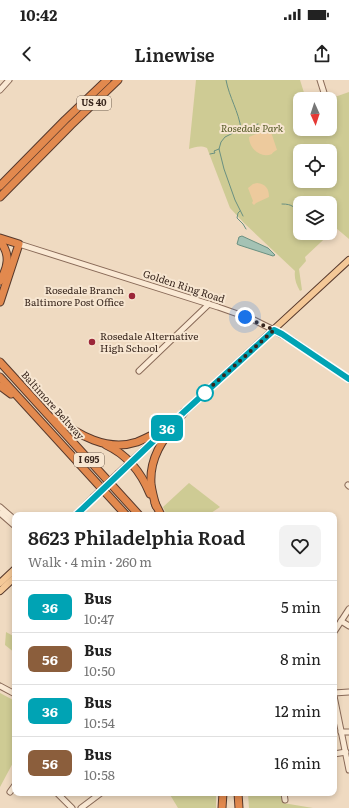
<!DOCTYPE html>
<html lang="en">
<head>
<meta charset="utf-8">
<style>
	:root { --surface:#fff; --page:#f2f2f2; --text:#222; --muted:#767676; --line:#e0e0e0 }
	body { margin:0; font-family:Literata,serif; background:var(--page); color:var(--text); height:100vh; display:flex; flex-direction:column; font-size:15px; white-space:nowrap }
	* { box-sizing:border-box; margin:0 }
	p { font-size:13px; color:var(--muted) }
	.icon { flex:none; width:22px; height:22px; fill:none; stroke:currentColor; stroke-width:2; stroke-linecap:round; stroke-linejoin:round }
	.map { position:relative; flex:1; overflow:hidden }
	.side { position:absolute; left:12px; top:432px; width:325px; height:284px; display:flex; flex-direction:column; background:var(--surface); border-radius:8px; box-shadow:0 2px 6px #0003 }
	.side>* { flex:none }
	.badge { padding:0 8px; border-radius:6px; font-size:14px; line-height:26px }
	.needle { width:26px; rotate:177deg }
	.tools { position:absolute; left:293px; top:12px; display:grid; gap:8px }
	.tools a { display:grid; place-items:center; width:44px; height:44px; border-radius:8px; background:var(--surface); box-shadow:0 2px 6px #0003; font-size:20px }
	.you { position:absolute; width:20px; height:20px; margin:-10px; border:3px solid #fff; border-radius:50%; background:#1a73e8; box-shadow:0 0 0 6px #1a73e833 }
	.map>.badge { position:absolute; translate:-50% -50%; box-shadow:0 0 0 2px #fff }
	.round { display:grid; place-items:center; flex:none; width:42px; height:42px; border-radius:8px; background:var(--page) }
	.headline { display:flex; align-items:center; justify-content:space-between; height:68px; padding:0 16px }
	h1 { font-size:19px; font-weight:600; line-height:30px }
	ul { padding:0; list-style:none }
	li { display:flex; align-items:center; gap:12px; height:52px; padding:0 16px; border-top:1px solid var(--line) }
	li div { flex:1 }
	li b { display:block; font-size:15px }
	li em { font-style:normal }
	li .badge { min-width:44px; font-weight:700; text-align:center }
	.status { display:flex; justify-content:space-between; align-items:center; height:28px; padding:0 20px; background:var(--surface); direction:ltr }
	.status svg { height:11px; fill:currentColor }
	header { display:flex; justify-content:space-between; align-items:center; height:52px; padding:0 16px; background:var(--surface); font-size:18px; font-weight:600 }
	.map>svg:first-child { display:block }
	.green { fill:#cecb94; fill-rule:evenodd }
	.sand { fill:#edca9d }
	.water { fill:#a4c2b4; stroke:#6a9081 }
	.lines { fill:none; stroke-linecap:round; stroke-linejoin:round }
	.stream { stroke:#6a9081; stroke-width:1 }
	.minor-casing { stroke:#896a58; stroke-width:7 }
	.major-casing { stroke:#57392c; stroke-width:8 }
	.highway-casing { stroke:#57392c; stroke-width:9 }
	.minor { stroke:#fae9d4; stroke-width:5 }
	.major { stroke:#f4c897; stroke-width:6 }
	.highway { stroke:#e2894e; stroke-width:7 }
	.major-bridge-casing { stroke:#57392c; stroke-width:8; stroke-linecap:butt }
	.major-bridge { stroke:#f4c897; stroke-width:6 }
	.line-casing { stroke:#fff; stroke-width:9 }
	.line { stroke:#00a3b4; stroke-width:6 }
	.walk { stroke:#38261d; stroke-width:4; stroke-dasharray:0 7.2 }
	.poi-dot { fill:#9b2639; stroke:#f7e6d1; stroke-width:1.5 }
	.stop-dot { fill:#fff; stroke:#00a3b4; stroke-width:2 }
	.labels { text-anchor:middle; stroke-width:4; stroke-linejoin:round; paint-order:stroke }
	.shield { fill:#f7e6d1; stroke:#716053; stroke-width:1 }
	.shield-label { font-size:9px; font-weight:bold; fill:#38261d }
	.park-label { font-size:10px; font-style:italic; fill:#515622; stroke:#f7e6d1 }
	.street-label { font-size:10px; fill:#38261d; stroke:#f7e6d1 }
	.poi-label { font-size:10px; fill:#38261d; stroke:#f7e6d1; text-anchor:end }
</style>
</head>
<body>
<div class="status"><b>10:42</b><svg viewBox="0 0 49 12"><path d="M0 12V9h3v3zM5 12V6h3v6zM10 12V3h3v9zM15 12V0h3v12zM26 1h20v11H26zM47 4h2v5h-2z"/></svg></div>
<header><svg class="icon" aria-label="back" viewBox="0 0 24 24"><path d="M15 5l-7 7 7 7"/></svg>Linewise<svg class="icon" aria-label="share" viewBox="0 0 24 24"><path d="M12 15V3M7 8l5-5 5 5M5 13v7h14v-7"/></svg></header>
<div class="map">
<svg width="349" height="728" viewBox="0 0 349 728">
	<rect width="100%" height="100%" fill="#efdac1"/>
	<g class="green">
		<path d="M196 0H300L306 19H300V49H330V19H329L349 12V159L336 148 305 177 306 181 299 189 302 210 300 211C296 204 294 198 295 191L244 143 230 128 207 68C200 65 196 67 189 69ZM300 71H330V101H300ZM300 123H330V153H300Z"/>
		<polygon points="189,403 220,427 208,435 167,435 163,427"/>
		<polygon points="6,552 15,557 15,573 5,565"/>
		<polygon points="0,613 15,621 15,679 0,707"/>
		<polygon points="169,713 216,713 216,728 178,728"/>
		<polygon points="248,713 281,713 283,723 313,728 249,728"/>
	</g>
	<g class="sand">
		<path d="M268 47 271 48V52L277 70C276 70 272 73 272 74 260 79 249 68 249 57L266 50Z"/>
		<path d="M257 103C266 104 269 109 269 117L256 123 254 125 252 123 253 121 248 108 253 104Z"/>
	</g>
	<polygon class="water" points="242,156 268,168 275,175 273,176 239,165 237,164 239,157"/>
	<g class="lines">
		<g class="stream">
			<path d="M226 0C229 17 239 32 241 49"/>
			<polyline points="210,74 215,73 214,71 219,69"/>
			<path d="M282 124C293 124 294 127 300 135"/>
			<polyline points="240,131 238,133 237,138 243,144 246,149"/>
			<polyline points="243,136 235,120 224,89 219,69 221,62 225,57 235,52 258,44"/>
		</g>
		<defs>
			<g id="minor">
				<polyline points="320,0 326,19"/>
				<polyline points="0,10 9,0"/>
				<polyline points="330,30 333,40"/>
				<polyline points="19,164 218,227 252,239 274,250"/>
				<polyline points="139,291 209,224"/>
				<polyline points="348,405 349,406"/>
				<polyline points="0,427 15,440"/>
				<polyline points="0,433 15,446"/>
				<polyline points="341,541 349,546"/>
				<polyline points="334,552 349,529"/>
				<polyline points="0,606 15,614"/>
				<polyline points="334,613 349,612"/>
				<polyline points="334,616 349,690"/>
				<polyline points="341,652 349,652"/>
				<polyline points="334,674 346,672"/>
				<polyline points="10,712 15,705"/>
				<polyline points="57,713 72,728"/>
				<polyline points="284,713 285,720"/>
				<polyline points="81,728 101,713"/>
			</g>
			<g id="major">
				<polyline points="274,250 293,261 349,299"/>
				<polyline points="181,335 349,180"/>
				<polyline points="119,393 164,351"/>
				<polyline points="76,435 93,418"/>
				<polyline points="0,503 15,489"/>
				<polyline points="0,511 15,497"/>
			</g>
			<g id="highway">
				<polyline points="0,106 65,40 107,0"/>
				<polyline points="0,117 71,45 118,0"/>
				<polyline points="0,158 19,164 0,222"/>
				<path d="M0 161C11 175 8 187 0 201"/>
				<polyline points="0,282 139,435"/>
				<polyline points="0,297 126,435"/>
				<polyline points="0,306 11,314"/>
				<path d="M55 337C78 355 107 372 137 362 147 358 158 352 168 347"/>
				<path d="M106 365C128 375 141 392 150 414"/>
				<polyline points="155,423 161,435"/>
				<path d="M156 426C154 419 152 412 151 404 149 374 167 355 184 332"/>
				<polyline points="238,713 239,728"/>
				<polyline points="222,728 223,713"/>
			</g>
		</defs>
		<use href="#minor" class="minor-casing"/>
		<use href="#major" class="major-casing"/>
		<use href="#highway" class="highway-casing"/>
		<use href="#minor" class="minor"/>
		<use href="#major" class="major"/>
		<use href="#highway" class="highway"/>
		<defs>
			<polyline id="major-bridge" points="93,418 119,393"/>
		</defs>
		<use href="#major-bridge" class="major-bridge-casing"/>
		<use href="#major-bridge" class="major-bridge"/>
	</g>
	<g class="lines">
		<defs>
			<polyline id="line" points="76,435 184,332 274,250 282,254 349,299"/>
		</defs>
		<use href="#line" class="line-casing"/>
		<use href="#line" class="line"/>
		<polyline class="walk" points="205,313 201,316 274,250 245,237"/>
	</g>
	<g class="poi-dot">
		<circle cx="132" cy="216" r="4"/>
		<circle cx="92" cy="262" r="4"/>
	</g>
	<circle class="stop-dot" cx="205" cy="313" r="8"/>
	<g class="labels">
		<g class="shield">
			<rect x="77" y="16" width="34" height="14" rx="3"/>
			<rect x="74" y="373" width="30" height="14" rx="3"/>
		</g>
		<g class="shield-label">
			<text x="94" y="26">US 40</text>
			<text x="89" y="383">I 695</text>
		</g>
		<g class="park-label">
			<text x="252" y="52">Rosedale Park</text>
		</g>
		<g class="street-label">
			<text transform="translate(184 206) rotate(18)" y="4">Golden Ring Road</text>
			<text transform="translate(53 325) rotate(48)" y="4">Baltimore Beltway</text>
		</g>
		<g class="poi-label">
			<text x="124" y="214">Rosedale Branch<tspan x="124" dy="12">Baltimore Post Office</tspan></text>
			<text x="100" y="260" text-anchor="start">Rosedale Alternative<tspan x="100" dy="12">High School</tspan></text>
		</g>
	</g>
</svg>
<div class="tools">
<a><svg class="needle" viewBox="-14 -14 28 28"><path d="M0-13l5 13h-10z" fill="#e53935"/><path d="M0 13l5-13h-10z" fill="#767676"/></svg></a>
<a><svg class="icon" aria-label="locate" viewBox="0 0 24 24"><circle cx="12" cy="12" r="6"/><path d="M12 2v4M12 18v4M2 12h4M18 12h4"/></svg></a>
<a><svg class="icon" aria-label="layers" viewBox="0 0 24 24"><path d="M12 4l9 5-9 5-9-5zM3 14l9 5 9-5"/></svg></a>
</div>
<div class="you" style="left:245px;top:237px"></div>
<b class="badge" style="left:167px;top:348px;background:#00a3b4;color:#fff">36</b>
<section class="side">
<div class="headline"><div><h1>8623 Philadelphia Road</h1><p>Walk · 4 min · 260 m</p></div><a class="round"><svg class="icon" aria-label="heart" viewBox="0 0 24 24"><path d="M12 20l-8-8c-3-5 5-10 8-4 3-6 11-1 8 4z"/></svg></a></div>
<ul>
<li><span class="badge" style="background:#00a3b4;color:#fff">36</span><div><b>Bus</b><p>10:47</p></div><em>5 min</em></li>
<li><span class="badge" style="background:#8b5e3c;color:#fff">56</span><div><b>Bus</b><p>10:50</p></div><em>8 min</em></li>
<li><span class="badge" style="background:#00a3b4;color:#fff">36</span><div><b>Bus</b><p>10:54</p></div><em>12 min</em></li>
<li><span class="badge" style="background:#8b5e3c;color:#fff">56</span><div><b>Bus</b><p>10:58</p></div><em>16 min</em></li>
</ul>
</section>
</div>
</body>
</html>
